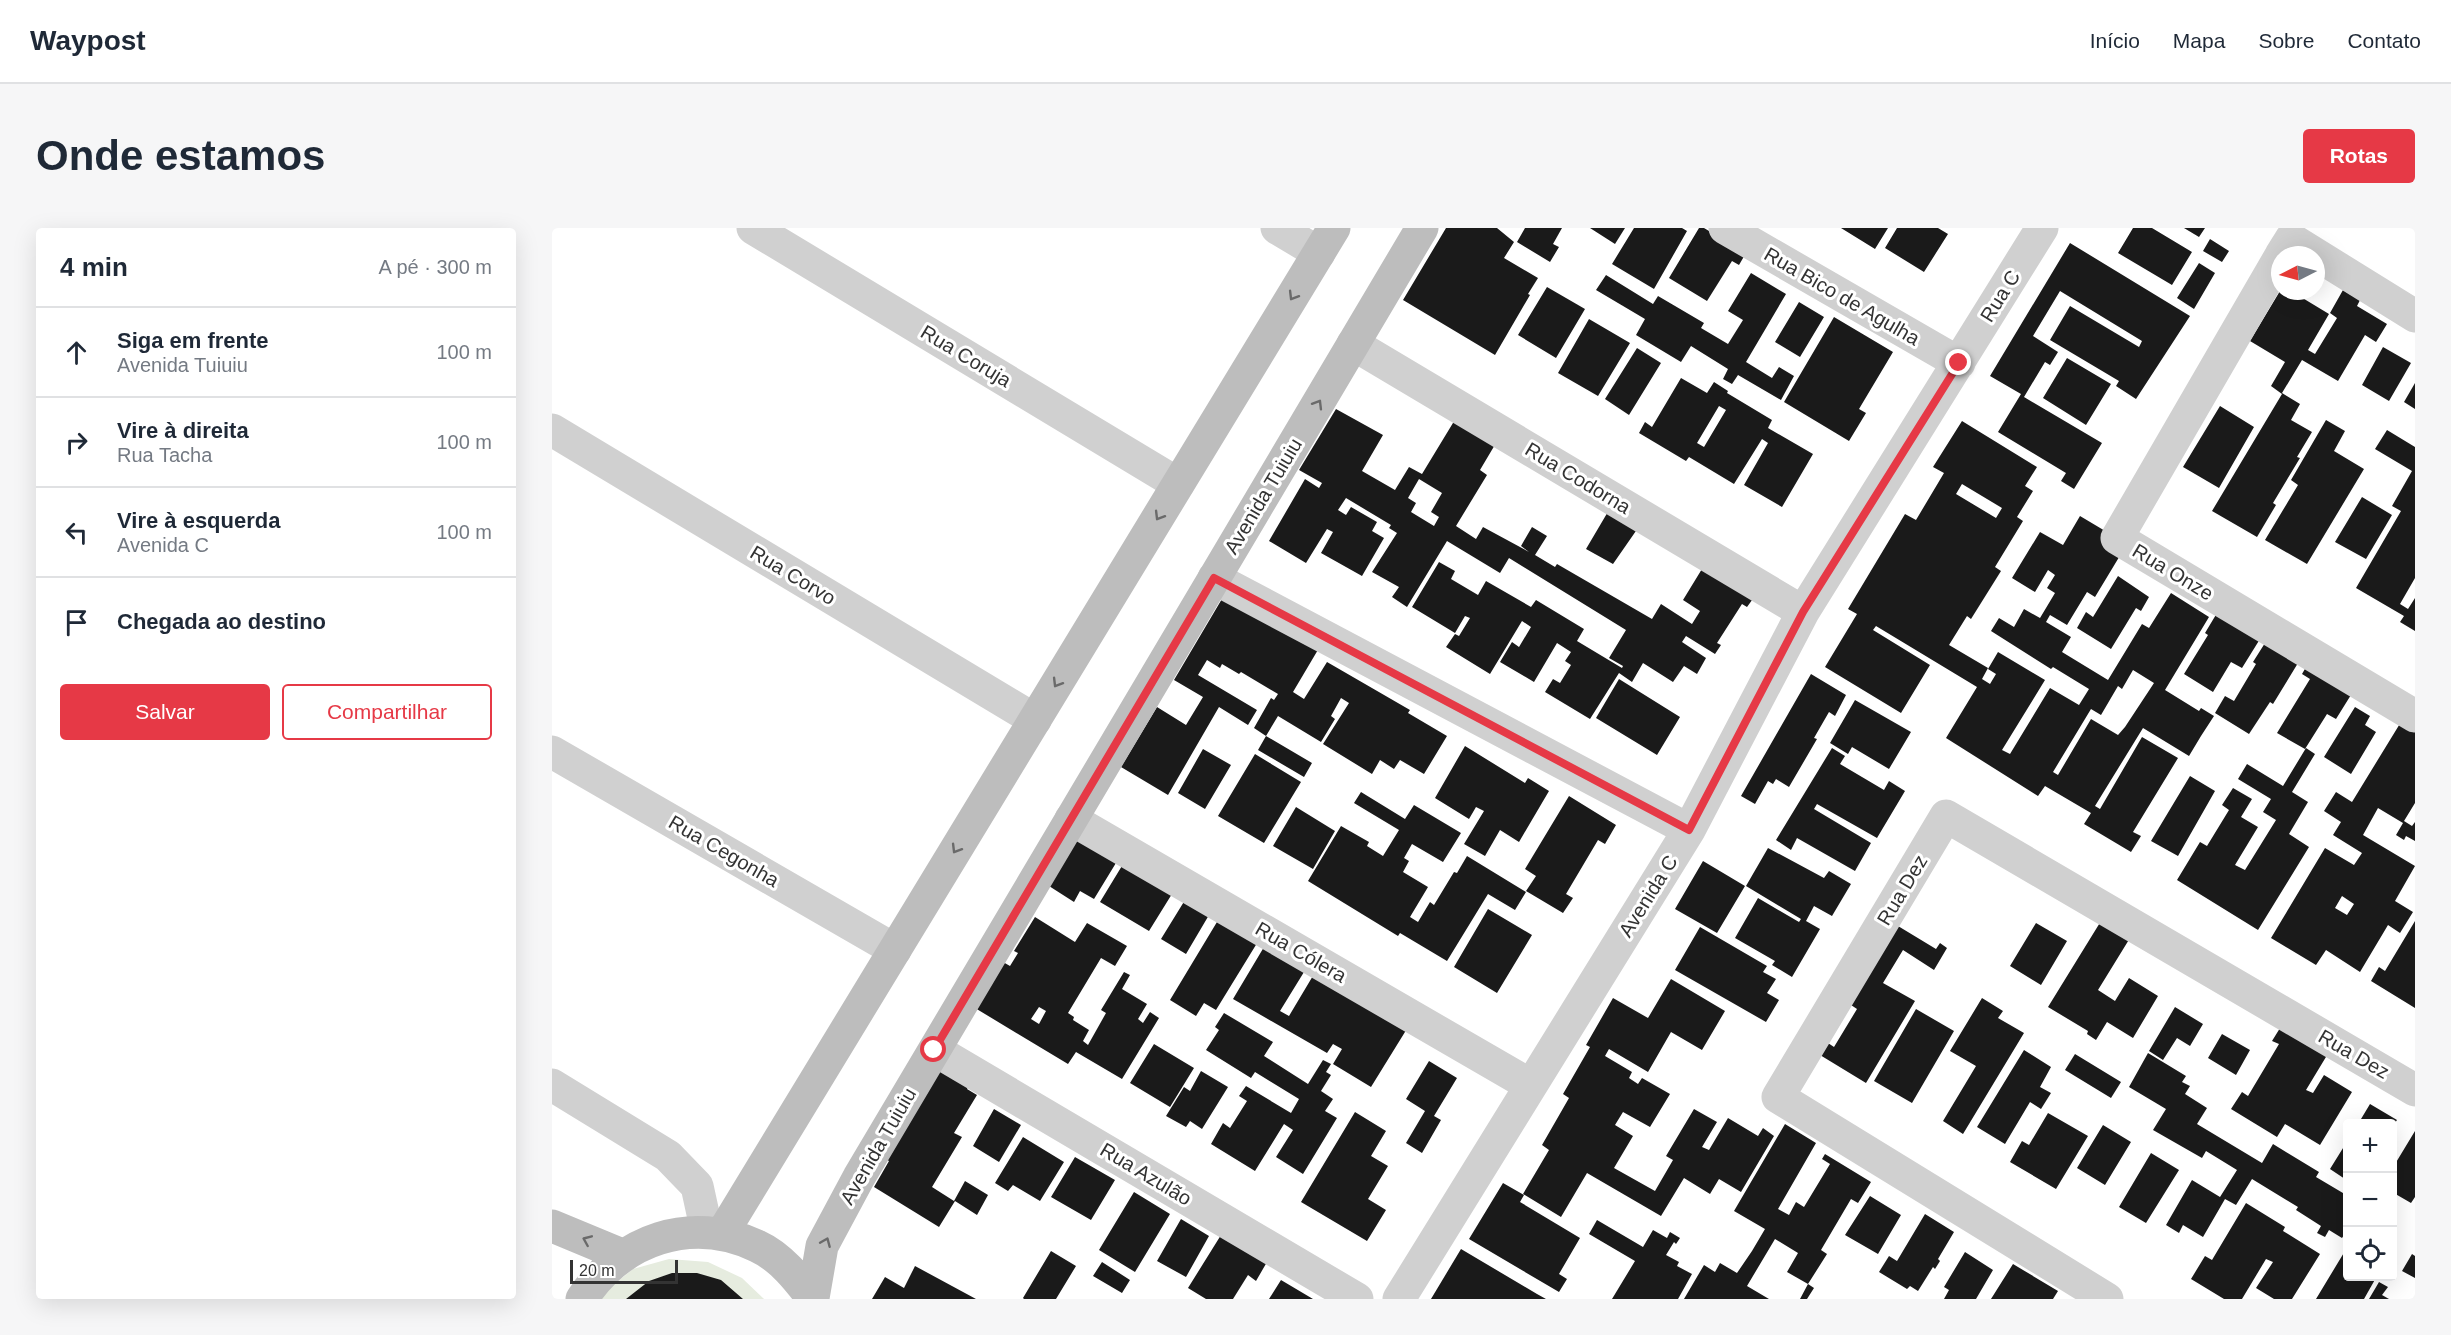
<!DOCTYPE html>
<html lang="pt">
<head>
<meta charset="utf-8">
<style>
	body { margin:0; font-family:Helvetica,sans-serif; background:#f6f6f7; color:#1f2937 }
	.controls { position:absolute; right:18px; bottom:18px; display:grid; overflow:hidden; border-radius:6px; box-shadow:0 6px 24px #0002 }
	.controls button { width:54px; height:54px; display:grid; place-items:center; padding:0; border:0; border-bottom:2px solid #e0e1e3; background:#fff; color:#1f2937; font:30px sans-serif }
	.compass { position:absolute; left:1719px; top:18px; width:54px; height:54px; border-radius:50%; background:#fff; box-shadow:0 6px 24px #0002; rotate:264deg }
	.scale { position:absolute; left:18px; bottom:15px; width:108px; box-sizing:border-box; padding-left:6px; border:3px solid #333; border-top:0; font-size:16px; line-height:21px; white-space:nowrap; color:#333; -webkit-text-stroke:4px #fff; paint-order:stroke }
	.stop { position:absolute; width:18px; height:18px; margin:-14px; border:4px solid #e63946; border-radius:50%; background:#fff }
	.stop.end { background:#e63946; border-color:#fff; box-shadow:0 2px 6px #0008 }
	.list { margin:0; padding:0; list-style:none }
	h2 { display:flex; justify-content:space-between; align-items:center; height:78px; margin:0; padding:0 24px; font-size:26px }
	h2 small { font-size:20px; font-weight:400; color:#747a83 }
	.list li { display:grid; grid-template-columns:39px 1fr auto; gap:18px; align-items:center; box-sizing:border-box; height:90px; padding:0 24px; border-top:2px solid #e0e1e3 }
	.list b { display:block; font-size:22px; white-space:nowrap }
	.list p { margin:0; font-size:20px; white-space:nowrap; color:#747a83 }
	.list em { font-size:20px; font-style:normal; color:#747a83 }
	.actions { display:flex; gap:12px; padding:18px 24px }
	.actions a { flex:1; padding:14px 0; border:2px solid #e63946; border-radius:6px; text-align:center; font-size:21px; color:#e63946 }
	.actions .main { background:#e63946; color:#fff }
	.icon { flex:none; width:33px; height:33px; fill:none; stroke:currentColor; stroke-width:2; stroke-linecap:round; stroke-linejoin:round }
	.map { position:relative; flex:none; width:1863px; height:1071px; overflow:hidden; border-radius:6px }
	header { display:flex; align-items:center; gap:36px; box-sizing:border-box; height:84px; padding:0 30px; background:#fff; border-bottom:2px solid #e0e1e3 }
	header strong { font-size:28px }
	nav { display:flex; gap:33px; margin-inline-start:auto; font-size:21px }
	.intro { display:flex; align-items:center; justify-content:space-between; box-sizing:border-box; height:144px; padding:0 36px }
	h1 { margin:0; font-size:42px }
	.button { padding:15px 27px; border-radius:6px; background:#e63946; color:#fff; font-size:21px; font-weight:700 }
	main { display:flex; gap:36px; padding:0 36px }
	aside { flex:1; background:#fff; border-radius:6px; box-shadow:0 6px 24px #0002 }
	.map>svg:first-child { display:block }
	.green { fill:#e6ecdf }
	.building { fill:#1a1a1a; fill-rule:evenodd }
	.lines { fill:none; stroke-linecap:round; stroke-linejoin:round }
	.minor { stroke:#d0d0d0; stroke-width:33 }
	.secondary { stroke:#bdbdbd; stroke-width:33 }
	.oneway { stroke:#6a6a6a }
	.route { stroke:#e63946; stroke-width:8 }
	.labels { text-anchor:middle; stroke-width:6; stroke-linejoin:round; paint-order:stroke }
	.street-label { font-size:20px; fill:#333; stroke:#fff }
</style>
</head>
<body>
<header>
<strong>Waypost</strong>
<nav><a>Início</a><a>Mapa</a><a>Sobre</a><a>Contato</a></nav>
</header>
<div class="intro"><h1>Onde estamos</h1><a class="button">Rotas</a></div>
<main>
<aside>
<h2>4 min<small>A pé · 300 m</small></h2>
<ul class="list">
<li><svg class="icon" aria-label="ahead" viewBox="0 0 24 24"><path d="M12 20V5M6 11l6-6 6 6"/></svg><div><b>Siga em frente</b><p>Avenida Tuiuiu</p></div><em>100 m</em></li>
<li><svg class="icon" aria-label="right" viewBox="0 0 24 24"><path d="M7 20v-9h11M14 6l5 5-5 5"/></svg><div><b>Vire à direita</b><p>Rua Tacha</p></div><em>100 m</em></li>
<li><svg class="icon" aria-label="left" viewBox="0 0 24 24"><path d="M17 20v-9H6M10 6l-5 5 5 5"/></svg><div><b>Vire à esquerda</b><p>Avenida C</p></div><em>100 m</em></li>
<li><svg class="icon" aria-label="arrive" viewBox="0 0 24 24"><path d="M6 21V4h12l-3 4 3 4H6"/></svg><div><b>Chegada ao destino</b></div></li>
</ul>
<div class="actions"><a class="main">Salvar</a><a>Compartilhar</a></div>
</aside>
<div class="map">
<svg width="1863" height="1071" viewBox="0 0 1863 1071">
	<rect width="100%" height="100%" fill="#fff"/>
	<!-- green -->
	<path class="green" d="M117,1031L156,1034L190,1050L212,1071H44L81,1041Z"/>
	<!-- building -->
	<path class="building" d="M894,0H945L962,14L952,30L986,50L976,66L978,67L943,127L851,72Z
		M973,0H1010L1001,16L1007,19L998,34L965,14Z
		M1038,0H1073L1063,16Z
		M1082,0H1130L1135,3L1102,61L1060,36Z
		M1147,0H1152L1194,25L1187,37L1180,33L1155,73L1117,50Z
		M1289,0H1336L1323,21Z
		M1345,0H1386L1396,6L1372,44L1333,20Z
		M1581,0H1600L1640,24L1620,57L1566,25Z
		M1632,0H1653L1647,9Z
		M1658,11L1677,23L1670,34L1651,23Z
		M1518,15L1638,88L1584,171L1564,158L1567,153L1498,112L1518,78L1587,119L1590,113L1508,63L1481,108L1506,124L1498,137L1493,134L1472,169L1550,215L1522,261L1509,253L1514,245L1446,204L1469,166L1438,148Z
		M1647,35L1663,45L1642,81L1625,70Z
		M1199,45L1234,66L1194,134L1220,150L1227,139L1242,148L1229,172L1186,147L1180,156L1171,151L1176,141L1139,118L1129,134L1084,107L1093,91L1044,62L1054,47L1101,76L1106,68L1152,95L1149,100L1176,116L1191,92L1176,83Z
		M995,59L1033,81L1004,130L966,107Z
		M1791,62L1808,72L1805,78L1835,96L1824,114L1813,107L1786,153L1750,132L1730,165L1748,176L1739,192L1760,204L1745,229L1748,230L1721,275L1724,277L1705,309L1660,283L1730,166L1719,158L1733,134L1698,113L1728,63H1739L1777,86L1756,122L1763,126L1785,90L1778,85Z
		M1247,74L1272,89L1248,129L1223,114Z
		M1282,89L1341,124L1307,181L1314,185L1297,213L1232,174Z
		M1037,91L1078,115L1046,168L1006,145Z
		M1831,119L1859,135L1837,173L1810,157Z
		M1085,120L1109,135L1077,187L1053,171Z
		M1515,130L1559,156L1534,197L1491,170Z
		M1129,150L1155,165L1162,154L1176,163L1175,165L1220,192L1216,200L1261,226L1230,279L1192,257L1216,215L1210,211L1182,256L1137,229L1134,233L1087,205L1093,194L1100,199ZM1167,178L1174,182L1152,219L1145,215Z
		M1863,155V181L1852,174Z
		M1668,178L1702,199L1667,260L1631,239Z
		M784,181L831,207L810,243L843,262L857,239L870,246L904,190L944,215L928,242L935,247L904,298L924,311L931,299L977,324L969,318L980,299L995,308L983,327L1003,339L1005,336L1100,391L1109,376L1140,396L1148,383L1131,372L1153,336L1203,368L1195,379L1190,376L1165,415L1169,417L1163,426L1134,408L1130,414L1154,430L1145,446L1132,438L1121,454L1091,435L1080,454L1067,445L1038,491L993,464L1001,451L1008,455L1019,437L1013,433L1019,424L1005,415L982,454L948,434L960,414L967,419L979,399L970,393L938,446L894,419L903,406L907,408L918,390L913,388L903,405L860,379L887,334L903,343L899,351L926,367L934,353L979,379L984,372L1032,401L1025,413L1070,440L1071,438L1057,430L1074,402L957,330L948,345L895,313L855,379L840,369L847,359L820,344L845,305L837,300L839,297L794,270L786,282L794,287L799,279L825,294L820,303L832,310L810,348L769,325L781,304L775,301L754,335L717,313L753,251L767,260L770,255L747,242ZM867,251L890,265L879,284L887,289L882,298L859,284L864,275L856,270Z
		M1774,192L1793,203L1782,223L1812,241L1755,336L1713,312L1746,257L1739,252Z
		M1410,193L1485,239L1473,258L1481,263L1465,289L1471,293L1443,339L1449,343L1419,391L1415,388L1397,417L1436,440L1430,451L1438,456L1444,446L1436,441L1446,424L1493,452L1450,522L1458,526L1498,460L1527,477L1537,461L1501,439L1499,441L1439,403L1447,390L1462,399L1472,381L1488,390L1503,365L1495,360L1503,347L1496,342L1483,364L1460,350L1488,304L1511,317L1528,288L1575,316L1543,369L1535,364L1515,397L1498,387L1494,394L1519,409L1510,424L1556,452L1590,396L1597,400L1619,365L1657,389L1613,462L1647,483L1649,480L1662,488L1649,508L1637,528L1591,500L1543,578L1548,581L1590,509L1626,530L1581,604L1589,608L1579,624L1532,596L1539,585L1493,558L1486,568L1394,510L1425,459L1324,398L1321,402L1378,437L1349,485L1273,439L1305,386L1296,381L1353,286L1364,292L1392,245L1381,239ZM1410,256L1450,280L1444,290L1404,266ZM1581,442L1602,455L1573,499L1566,507L1539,491L1506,547L1501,544L1539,481L1549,487L1566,458L1570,461Z
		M1835,202L1863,219V350L1848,376L1856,381L1863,370V403L1848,394L1852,388L1804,360L1849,283L1840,278L1860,243L1823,221Z
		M1810,269L1840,287L1814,331L1783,314Z
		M1057,282L1086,300L1061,336L1034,321Z
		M1566,348L1597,369L1589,383L1584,380L1559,421L1525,400L1534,384L1541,389Z
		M677,359L770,415L741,464L752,471L775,434L858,482L856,485L895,508L872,546L848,532L842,541L828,532L820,546L771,516L797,475L789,470L779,488L783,491L769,514L726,488L714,508L702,500L719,470L722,472L726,466L689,444L687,446L670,436L668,440L655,432L646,447L705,482L696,497L667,479L616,567L569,539L605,479L634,497L651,469L622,452Z
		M1665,385L1708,411L1690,440L1679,434L1661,464L1632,446L1656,407L1653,405Z
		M1713,415L1746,435L1721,476L1718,474L1697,506L1663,485L1673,468L1682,473L1704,436L1701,434Z
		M1761,427L1807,454L1784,491L1775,486L1753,521L1725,505L1758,451L1750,446Z
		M1259,446L1294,467L1283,488L1277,484L1262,510L1265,511L1237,559L1224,551L1221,556L1216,553L1203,576L1189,568Z
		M1067,451L1128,489L1105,527L1044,490Z
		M1303,472L1359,504L1337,541L1300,519L1296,526L1278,515Z
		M1860,476L1863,478V575L1852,593L1860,598L1863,594V613L1854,608L1852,612L1844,607L1851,595L1826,580L1811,607L1863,638L1843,673L1861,684L1848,705L1836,697L1808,744L1774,722L1764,737L1719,710L1773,620L1802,637L1810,625L1781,607L1789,594L1772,583L1784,564L1800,574ZM1790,668L1802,676L1795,687L1783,680Z
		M1803,479L1818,488L1813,497L1824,504L1799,546L1772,529Z
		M714,508L760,535L752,549L706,522Z
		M913,518L973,555L976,550L997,563L967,614L948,602L933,628L912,616L932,583L924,579L917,591L883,570Z
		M1280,520L1293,528L1288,536L1332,562L1337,553L1353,563L1325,610L1265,576L1262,581L1319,615L1303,643L1245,610L1239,622L1224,612Z
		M1754,520L1763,526L1740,564L1756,574L1737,606L1757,619L1706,702L1625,652L1648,614L1655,618L1677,582L1670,577L1681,560L1700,571L1689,589L1706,599L1683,637L1693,642L1724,592L1711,584L1719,571L1686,551L1695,536L1731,558Z
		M651,521L679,537L653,581L626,565Z
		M703,526L749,554L712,615L666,588Z
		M1638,548L1663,563L1626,628L1599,613Z
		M809,564L853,591L862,577L909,605L891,634L860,616L852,630L857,633L851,644L876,659L858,689L866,694L878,674L882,677L902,644L905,645L915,628L974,664L963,682L936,666L895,733L848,705L846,708L756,653L789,598L817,614L815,618L831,628L847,602L802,575Z
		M1017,568L1064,597L1053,616L1046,612L1014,666L1021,670L1011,685L974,663L984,648L973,641Z
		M744,579L783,603L761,641L721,618Z
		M528,606L567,630L542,671L528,663L522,674L497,658Z
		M1216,620L1272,650L1277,643L1299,656L1280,688L1262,678L1254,693L1268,701L1240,749L1220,737L1223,733L1183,710L1206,670L1247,694L1249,691L1194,658Z
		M579,623L628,653L597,703L548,674Z
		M1151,633L1193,658L1165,705L1123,681Z
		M633,672L657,687L634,726L609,711Z
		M936,681L980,707L945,765L902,739Z
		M671,684L710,707L664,782L652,775L644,788L618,772Z
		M483,689L523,714L535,695L575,718L563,738L549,730L516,785L522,789L521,792L537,802L531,813L536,817L554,785L549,782L572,744L578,747L570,761L595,776L586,791L591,795L598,784L607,790L570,851L524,824L516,836L423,780L451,734L458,738L466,725L462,723ZM487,779L494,783L487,796L479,791Z
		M1549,693L1578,710L1546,762L1563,773L1577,750L1606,768L1581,810L1555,794L1544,812L1535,806L1536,803L1496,779Z
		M1863,693V780L1819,753L1827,739L1833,743Z
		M1484,695L1515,713L1489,757L1458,738Z
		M1346,698L1384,721L1388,715L1395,720L1382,742L1351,722L1331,755L1363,773L1314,855L1268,827L1276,815L1282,819L1305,781L1299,777Z
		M1148,699L1215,738L1211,744L1224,751L1215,765L1227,772L1214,794L1123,742Z
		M712,719L752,744L728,783L737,788L768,736L861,791L819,859L781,836L790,821L781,816L775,825L681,771Z
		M1119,751L1173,783L1150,822L1119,804L1096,844L1057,821L1053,828L1080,844L1077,850L1086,856L1090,850L1118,866L1098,899L1071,884L1063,897L1081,908L1062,940L1103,963L1121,932L1114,928L1142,881L1165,894L1150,919L1157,922L1176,890L1206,908L1211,900L1222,908L1189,964L1167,951L1158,966L1132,950L1109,988L1035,945L1009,989L971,966L997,922L990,917L1017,870L1011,866L1038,819L1034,817L1061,770L1096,790Z
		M1430,770L1451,783L1446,790L1472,805L1411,906L1391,893L1424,838L1398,823Z
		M1623,779L1651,796L1638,818L1625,810L1611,832L1597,823Z
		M1364,781L1402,803L1360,875L1322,853Z
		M672,785L721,814L712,828L756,856L771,832L779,836L774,844L779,847L769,863L781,871L773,883L785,890L751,946L724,929L741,902L732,896L703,943L659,916L671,895L678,900L695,873L687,868L694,858L739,885L747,871L703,844L699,850L654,822L667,802L663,799Z
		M1733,792L1780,819L1754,862L1761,865L1772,847L1800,864L1768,917L1733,896L1725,909L1679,881L1690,864L1696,868L1727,816L1720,813Z
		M1670,806L1698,822L1684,847L1656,830Z
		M602,816L642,840L618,879L578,855Z
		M1472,822L1499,839L1488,859L1499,865L1489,881L1478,874L1453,916L1425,899Z
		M1596,825L1634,848L1630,854L1638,858L1633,866L1655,880L1645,896L1710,935L1721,916L1767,944L1764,949L1796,968V1001L1790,1010L1777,1002L1773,1009L1765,1005L1769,998L1744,982L1746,979L1700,951L1684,977L1673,971L1651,1009L1631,997L1627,1005L1614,997L1640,952L1668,969L1685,942L1654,923L1650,930L1601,902L1614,881L1577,859Z
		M1523,826L1569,854L1559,870L1513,842Z
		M391,832L421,850L415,861L425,867L402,905L410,909L380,959L402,973L413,953L436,967L425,987L403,973L387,999L322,959L337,933L332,930Z
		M877,833L905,850L882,888L889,892L870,925L854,915L873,883L854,871Z
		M649,843L676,859L650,901L638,893L634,899L614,888L632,859L638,863Z
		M1818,876L1845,892L1840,899V896H1806Z
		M442,881L469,897L447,934L421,918Z
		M803,884L834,903L819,928L836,938L816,971L834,982L815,1013L749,974Z
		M1496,885L1536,908L1504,961L1458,934L1470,913L1477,917Z
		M1233,896L1264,915L1226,981L1237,987L1244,974L1252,979L1278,936L1270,931L1273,926L1319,954L1306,975L1299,971L1269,1022L1275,1026L1256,1056L1235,1044L1246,1025L1223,1011L1195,1058L1217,1071H1132L1152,1037L1163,1044L1168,1035L1185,1045L1200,1023L1213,1001L1182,983Z
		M1551,897L1579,914L1553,957L1525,940Z
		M1863,903V969L1859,975L1840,964V941Z
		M471,909L512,934L488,973L461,957L456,963L443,955Z
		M1796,912V948L1793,951L1778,941Z
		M1599,925L1627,942L1594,995L1567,979Z
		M523,929L563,952L539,992L499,969Z
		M951,955L972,967L968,974L1028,1010L1007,1046L1015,1051L1007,1064L917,1011Z
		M582,964L618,986L583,1044L547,1022Z
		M1318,968L1349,987L1326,1026L1293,1007Z
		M1694,975L1733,999L1731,1003L1768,1026L1740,1071H1722L1704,1060L1721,1034L1714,1031L1690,1071H1672L1639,1051L1653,1028L1660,1032Z
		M1373,986L1402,1004L1386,1031L1388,1033L1383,1041L1381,1039L1366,1063L1358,1058L1355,1061L1327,1044L1337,1028L1345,1033Z
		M629,991L657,1008L634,1049L605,1033Z
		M1045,992L1091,1019L1101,1002L1115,1010L1118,1004L1128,1010L1124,1016L1122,1014L1114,1027L1127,1034L1125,1038L1140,1046L1126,1071H1060L1083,1033L1037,1006Z
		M669,1007L715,1034L704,1053L696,1047L681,1071H654L636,1060Z
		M1796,1018V1048H1825L1812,1071H1764Z
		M909,1021L985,1066L994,1071H879Z
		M499,1023L524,1038L504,1071H472L471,1070Z
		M1413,1024L1441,1042L1424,1071H1392L1397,1062L1392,1059Z
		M1860,1026L1863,1028V1050L1850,1043Z
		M550,1034L578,1052L570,1065L541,1048Z
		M1461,1036L1506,1063L1501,1071H1439Z
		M363,1038L424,1071H320L333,1049L352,1060Z
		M120,1045H145L169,1052L191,1071H74L97,1053Z
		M729,1052L761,1071H717Z
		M1827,1054L1836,1059L1830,1067L1837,1071H1817Z
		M1256,1056L1262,1060L1255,1071H1248Z"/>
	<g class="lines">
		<!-- minor -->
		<path class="minor" d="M201,0L626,256
			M725,0L767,25
			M1173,0L1407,135
			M1729,27L1739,11L1863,88
			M1728,29L1565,310L1863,488
			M801,116L1251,384
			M0,202L483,492
			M662,350L1137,602
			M0,524L343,722
			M519,591L978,857
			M383,822L805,1071
			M0,857L116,928L145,958L155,1004
			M847,1071L1137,602L1251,384L1490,0
			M1555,1071L1226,869L1394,588L1863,862"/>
		<!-- secondary -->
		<path class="secondary" d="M0,998L70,1027
			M170,1006L782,0
			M261,1070L270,1018L307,949L870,0
			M30,1071C69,1011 139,987 205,1018C229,1029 246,1051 261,1071"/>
	</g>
	<!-- one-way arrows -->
	<defs><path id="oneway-chevron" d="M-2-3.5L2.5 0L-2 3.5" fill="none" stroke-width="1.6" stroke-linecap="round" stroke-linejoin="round" transform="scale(1.5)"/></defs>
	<g class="oneway">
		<use href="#oneway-chevron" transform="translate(741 68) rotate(121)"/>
		<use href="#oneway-chevron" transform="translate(766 176) rotate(-59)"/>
		<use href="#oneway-chevron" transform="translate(607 288) rotate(121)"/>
		<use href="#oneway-chevron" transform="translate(505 455) rotate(121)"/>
		<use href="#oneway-chevron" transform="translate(404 621) rotate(121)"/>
		<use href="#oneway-chevron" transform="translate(35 1012) rotate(-157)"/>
		<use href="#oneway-chevron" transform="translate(274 1014) rotate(-67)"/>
	</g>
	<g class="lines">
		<!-- route -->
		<path class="route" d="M382,822L662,350L1137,602L1251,384L1407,135"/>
	</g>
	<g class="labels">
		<!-- street labels -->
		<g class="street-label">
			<text transform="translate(1290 68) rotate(30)" y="7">Rua Bico de Agulha</text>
			<text transform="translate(1448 68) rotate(-58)" y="7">Rua C</text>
			<text transform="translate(414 128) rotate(31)" y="7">Rua Coruja</text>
			<text transform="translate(1026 250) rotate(31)" y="7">Rua Codorna</text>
			<text transform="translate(711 268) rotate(-59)" y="7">Avenida Tuiuiu</text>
			<text transform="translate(1621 344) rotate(31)" y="7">Rua Onze</text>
			<text transform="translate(241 347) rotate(31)" y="7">Rua Corvo</text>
			<text transform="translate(172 623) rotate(30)" y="7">Rua Cegonha</text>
			<text transform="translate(1350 662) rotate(-59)" y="7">Rua Dez</text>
			<text transform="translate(1096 668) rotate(-58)" y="7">Avenida C</text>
			<text transform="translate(749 724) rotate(30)" y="7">Rua Cólera</text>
			<text transform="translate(1802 826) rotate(30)" y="7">Rua Dez</text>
			<text transform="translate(326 918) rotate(-60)" y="7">Avenida Tuiuiu</text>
			<text transform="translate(594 946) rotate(31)" y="7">Rua Azulão</text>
		</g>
	</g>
</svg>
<div class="controls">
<button>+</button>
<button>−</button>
<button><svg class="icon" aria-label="locate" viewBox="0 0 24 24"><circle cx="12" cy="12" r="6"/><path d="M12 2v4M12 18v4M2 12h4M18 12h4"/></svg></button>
</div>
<svg class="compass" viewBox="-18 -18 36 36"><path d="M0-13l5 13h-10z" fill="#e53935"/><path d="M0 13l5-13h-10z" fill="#747a83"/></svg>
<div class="scale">20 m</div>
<div class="stop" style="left:382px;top:822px"></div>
<div class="stop end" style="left:1407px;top:135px"></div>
</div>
</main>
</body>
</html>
